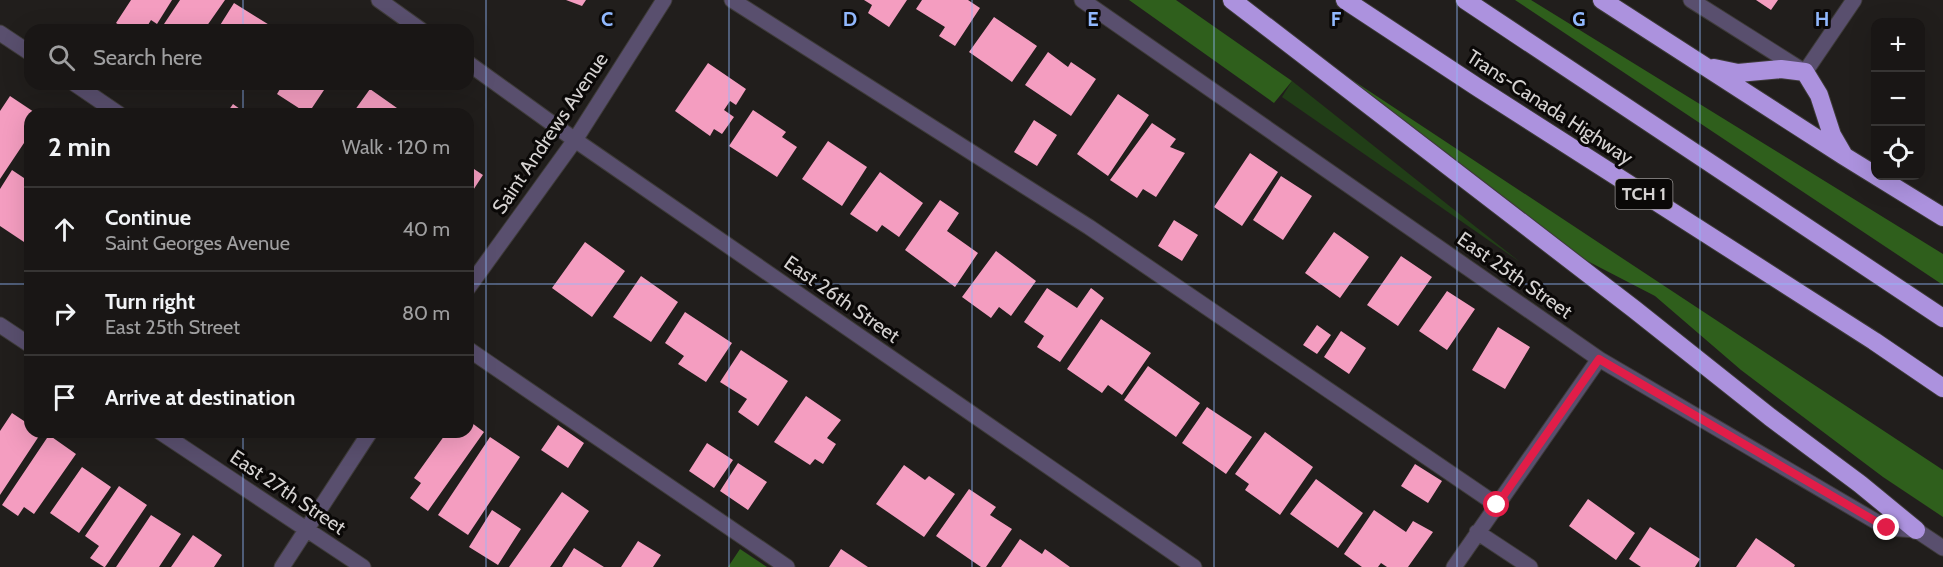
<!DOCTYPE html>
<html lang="en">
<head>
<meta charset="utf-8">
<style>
	body { margin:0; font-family:Cabin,sans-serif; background:#262322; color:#f1f3f6 }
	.controls { position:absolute; right:18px; top:18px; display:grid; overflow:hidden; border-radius:12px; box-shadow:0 6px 24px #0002 }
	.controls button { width:54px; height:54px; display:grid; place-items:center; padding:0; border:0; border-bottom:2px solid #373534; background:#191615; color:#f1f3f6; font:30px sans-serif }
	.stop { position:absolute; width:18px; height:18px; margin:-14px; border:4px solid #e11d48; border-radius:50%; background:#fff }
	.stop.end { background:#e11d48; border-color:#fff; box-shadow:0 2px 6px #0008 }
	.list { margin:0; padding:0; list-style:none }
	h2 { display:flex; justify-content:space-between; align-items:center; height:78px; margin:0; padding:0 24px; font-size:26px }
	h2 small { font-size:20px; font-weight:400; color:#9f9fa0 }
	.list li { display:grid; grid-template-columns:39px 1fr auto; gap:18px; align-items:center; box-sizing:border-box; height:84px; padding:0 24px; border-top:2px solid #373534 }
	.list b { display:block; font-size:22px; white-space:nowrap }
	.list p { margin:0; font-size:20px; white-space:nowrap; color:#9f9fa0 }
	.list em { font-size:20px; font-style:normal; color:#9f9fa0 }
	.icon { flex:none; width:33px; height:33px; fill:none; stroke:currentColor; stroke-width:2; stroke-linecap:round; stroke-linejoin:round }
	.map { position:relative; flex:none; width:1943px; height:567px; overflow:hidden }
	.search { position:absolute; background:#191615; box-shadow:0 6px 24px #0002; left:24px; top:24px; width:450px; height:66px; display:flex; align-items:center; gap:15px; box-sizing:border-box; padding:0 21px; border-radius:18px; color:#9f9fa0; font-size:22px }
	.panel { position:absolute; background:#191615; box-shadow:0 6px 24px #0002; left:24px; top:108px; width:450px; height:330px; border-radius:18px }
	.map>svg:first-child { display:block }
	.green { fill:#213e17 }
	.forest { fill:#2f5f1c }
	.building { fill:#f49dc0 }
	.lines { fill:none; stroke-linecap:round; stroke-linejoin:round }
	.minor-casing { stroke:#3e3b39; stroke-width:17 }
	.highway-casing { stroke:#3e3b39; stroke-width:20 }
	.minor { stroke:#594f6e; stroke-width:15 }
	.highway { stroke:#ac92de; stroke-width:18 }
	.route { stroke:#e11d48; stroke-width:8 }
	.grid { fill:none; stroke:#91b8fd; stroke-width:1.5; stroke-opacity:0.55 }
	.labels { text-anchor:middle; stroke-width:6; stroke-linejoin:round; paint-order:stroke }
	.shield { fill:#0a0807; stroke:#989594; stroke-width:1.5 }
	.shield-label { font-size:18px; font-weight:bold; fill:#d5d2d1 }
	.street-label { font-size:20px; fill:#d5d2d1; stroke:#0a0807 }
	.grid-label { font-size:20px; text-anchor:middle; font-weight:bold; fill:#91b8fd; stroke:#0a0807; stroke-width:6; stroke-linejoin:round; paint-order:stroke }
</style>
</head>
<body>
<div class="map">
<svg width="1943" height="567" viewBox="0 0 1943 567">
	<rect width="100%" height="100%" fill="#211e1c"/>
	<!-- green -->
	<path class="green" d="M1292,81L1520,262L1282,97Z"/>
	<!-- forest -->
	<path class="forest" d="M1129,0H1176L1292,81L1274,103Z
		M1515,0H1531L1943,254V285Z
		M1313,54L1943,470V517L1883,477L1741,370L1655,296L1570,252Z
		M740,549L767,567H728Z"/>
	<!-- building -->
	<path class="building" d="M131,0H172L157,24L151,20L145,30H127L116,23Z
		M180,0H225L204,30H160Z
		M566,0H586L582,6Z
		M864,0H907L889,27L868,13L872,5Z
		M922,0H968L980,8L955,46L939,36L945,27L916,9Z
		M1756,0H1778L1771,10Z
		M234,3L271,26L268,30H217Z
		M994,17L1037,46L1012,82L969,52Z
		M1048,52L1068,67L1071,62L1096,79L1071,116L1025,85Z
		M708,63L746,89L736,105L730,101L724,110L734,117L722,134L714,129L710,136L675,111Z
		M283,84H328L308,114L277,94Z
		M370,89L397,108L393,114H352Z
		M1118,94L1149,115L1108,176L1077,154Z
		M10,96L37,114H30V134L0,179V111Z
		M233,104L247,114H226Z
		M753,110L786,132L782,137L797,147L777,177L729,146Z
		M1034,120L1057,135L1037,166L1014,152Z
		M1152,123L1176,139L1170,147L1185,153L1156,197L1143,189L1137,198L1110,180Z
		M828,141L867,167L842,206L802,179Z
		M1250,153L1278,172L1242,226L1214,207Z
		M468,165L483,175L468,198Z
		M12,170L30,182V246L0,226V189Z
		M880,172L923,203L899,237L882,225L877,232L850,214Z
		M1281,176L1312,196L1283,240L1253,220Z
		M940,200L959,213L947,231L978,253L955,287L905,250Z
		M1174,220L1198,235L1182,261L1158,246Z
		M1334,232L1369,257L1340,298L1305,273Z
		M585,242L625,271L592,317L552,288Z
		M996,251L1036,281L1011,316L999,307L991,318L962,297Z
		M1401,256L1432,277L1398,326L1367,305Z
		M641,276L678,302L651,342L613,317Z
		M1047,288L1077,308L1091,288L1104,298L1060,362L1037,347L1044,336L1024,322Z
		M1447,291L1475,309L1447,350L1419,331Z
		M685,312L732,343L706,382L678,364L684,356L665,343Z
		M1101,319L1151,353L1122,395L1108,385L1102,393L1067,369Z
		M1317,325L1331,335L1317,354L1303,345Z
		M1498,327L1530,347L1505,389L1472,370Z
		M1341,331L1366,348L1349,374L1324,357Z
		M741,350L788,381L758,426L738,412L747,399L720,382Z
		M1148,366L1200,403L1176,437L1124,400Z
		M806,396L841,420L827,438L836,444L823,464L815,459L810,465L774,442Z
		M1207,407L1252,437L1226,474L1182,443Z
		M12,413L30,425V432L41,433L0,495V431Z
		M468,420L484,432L428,511L410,498L421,483L414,478L447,432H468Z
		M558,425L584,443L568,468L541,450Z
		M1265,432L1313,467L1280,515L1245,490L1249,484L1235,474Z
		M49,435L76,454L34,514L24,507L18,516L2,505Z
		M490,437L520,457L468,535L438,515Z
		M707,443L733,460L714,488L689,471Z
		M738,463L767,482L748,510L720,491Z
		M1415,464L1442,481L1428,503L1401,486Z
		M904,465L925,480L929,476L955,494L924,537L876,504Z
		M82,467L111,487L79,533L50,513Z
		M1316,479L1363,513L1338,548L1290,514Z
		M119,486L147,505L105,567H104L90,558L99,546L85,536Z
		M969,489L996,507L990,515L1012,529L986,567H981L936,536Z
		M562,492L589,511L550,567H509Z
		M1588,499L1635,533L1616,560L1569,526Z
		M492,510L521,529L498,565L469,547Z
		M1374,510L1406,532L1413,521L1433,532L1408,567H1387L1381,563L1378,567H1362L1344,554Z
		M151,515L181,534L159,567H116Z
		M1650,527L1700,559L1695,567H1641L1629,559Z
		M193,535L222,555L214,567H171Z
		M1756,538L1795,565L1794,567H1736Z
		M1020,539L1042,554L1045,549L1070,567H1001Z
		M638,541L661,555L653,567H621Z
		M574,548L604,567H562Z
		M841,549L868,567H829Z"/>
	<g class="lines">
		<!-- minor casing -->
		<g class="minor-casing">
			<path id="minor" d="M379,0L421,30
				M732,0L1089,227L1497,505
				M1082,0L1599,359L1887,528L1916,530L1943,548
				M1691,0L1805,72L1854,0
				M0,33L30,53
				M468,63L575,140L1194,567
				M75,84L119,114
				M468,288L575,140L664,0
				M0,325L30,345
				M468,349L787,567
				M160,432L363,567
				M1477,532L1530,567
				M282,567L370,432
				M1454,567L1599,359"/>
		</g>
		<!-- highway casing -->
		<g class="highway-casing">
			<path id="highway" d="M1232,0L1634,309L1770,417L1860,484L1916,530
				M1345,0L1477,87L1874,341L1943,388
				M1465,0L1943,318
				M1602,0L1844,156L1943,217
				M1714,68L1738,73L1781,69L1805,72L1819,95L1832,135L1843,154"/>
		</g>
		<!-- minor -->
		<use href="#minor" class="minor"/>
		<!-- highway -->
		<use href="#highway" class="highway"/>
	</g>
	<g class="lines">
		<!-- route -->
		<path class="route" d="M1497,505L1599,359L1887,528"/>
	</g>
	<!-- grid -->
	<path class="grid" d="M243,0V30M486,0V567M729,0V567M972,0V567M1214,0V567M1457,0V567M1700,0V567M243,84V114M0,284H30M468,284H1943M243,432V567"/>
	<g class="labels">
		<!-- shield labels -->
		<rect class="shield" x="1615.5" y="179" width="57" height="30" rx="4.5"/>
		<g class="shield-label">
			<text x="1644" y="200">TCH 1</text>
		</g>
		<!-- street labels -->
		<g class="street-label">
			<text transform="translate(1550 107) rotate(33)" y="7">Trans-Canada Highway</text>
			<text transform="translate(550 133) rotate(-56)" y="7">Saint Andrews Avenue</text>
			<text transform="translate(1515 275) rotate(35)" y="7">East 25th Street</text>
			<text transform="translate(842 299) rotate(35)" y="7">East 26th Street</text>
			<text transform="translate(288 492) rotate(34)" y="7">East 27th Street</text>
		</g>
	</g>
	<g class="grid-label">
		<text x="607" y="26">C</text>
		<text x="850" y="26">D</text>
		<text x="1093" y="26">E</text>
		<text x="1336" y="26">F</text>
		<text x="1579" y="26">G</text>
		<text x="1822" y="26">H</text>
	</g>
</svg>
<div class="controls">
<button>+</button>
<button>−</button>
<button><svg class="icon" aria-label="locate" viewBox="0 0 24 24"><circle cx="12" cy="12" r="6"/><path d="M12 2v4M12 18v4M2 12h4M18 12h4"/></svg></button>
</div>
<div class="stop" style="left:1497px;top:505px"></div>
<div class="stop end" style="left:1887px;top:528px"></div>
<div class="search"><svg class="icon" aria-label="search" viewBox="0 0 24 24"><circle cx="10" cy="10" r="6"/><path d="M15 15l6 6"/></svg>Search here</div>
<section class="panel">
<h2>2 min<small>Walk · 120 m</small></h2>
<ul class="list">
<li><svg class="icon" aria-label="ahead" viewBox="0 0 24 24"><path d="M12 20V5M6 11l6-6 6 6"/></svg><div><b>Continue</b><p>Saint Georges Avenue</p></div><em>40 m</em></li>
<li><svg class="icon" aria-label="right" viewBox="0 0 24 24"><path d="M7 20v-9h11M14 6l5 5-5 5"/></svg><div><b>Turn right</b><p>East 25th Street</p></div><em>80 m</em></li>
<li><svg class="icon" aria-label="arrive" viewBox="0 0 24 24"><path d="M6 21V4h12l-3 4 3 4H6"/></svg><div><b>Arrive at destination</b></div></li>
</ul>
</section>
</div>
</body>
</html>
